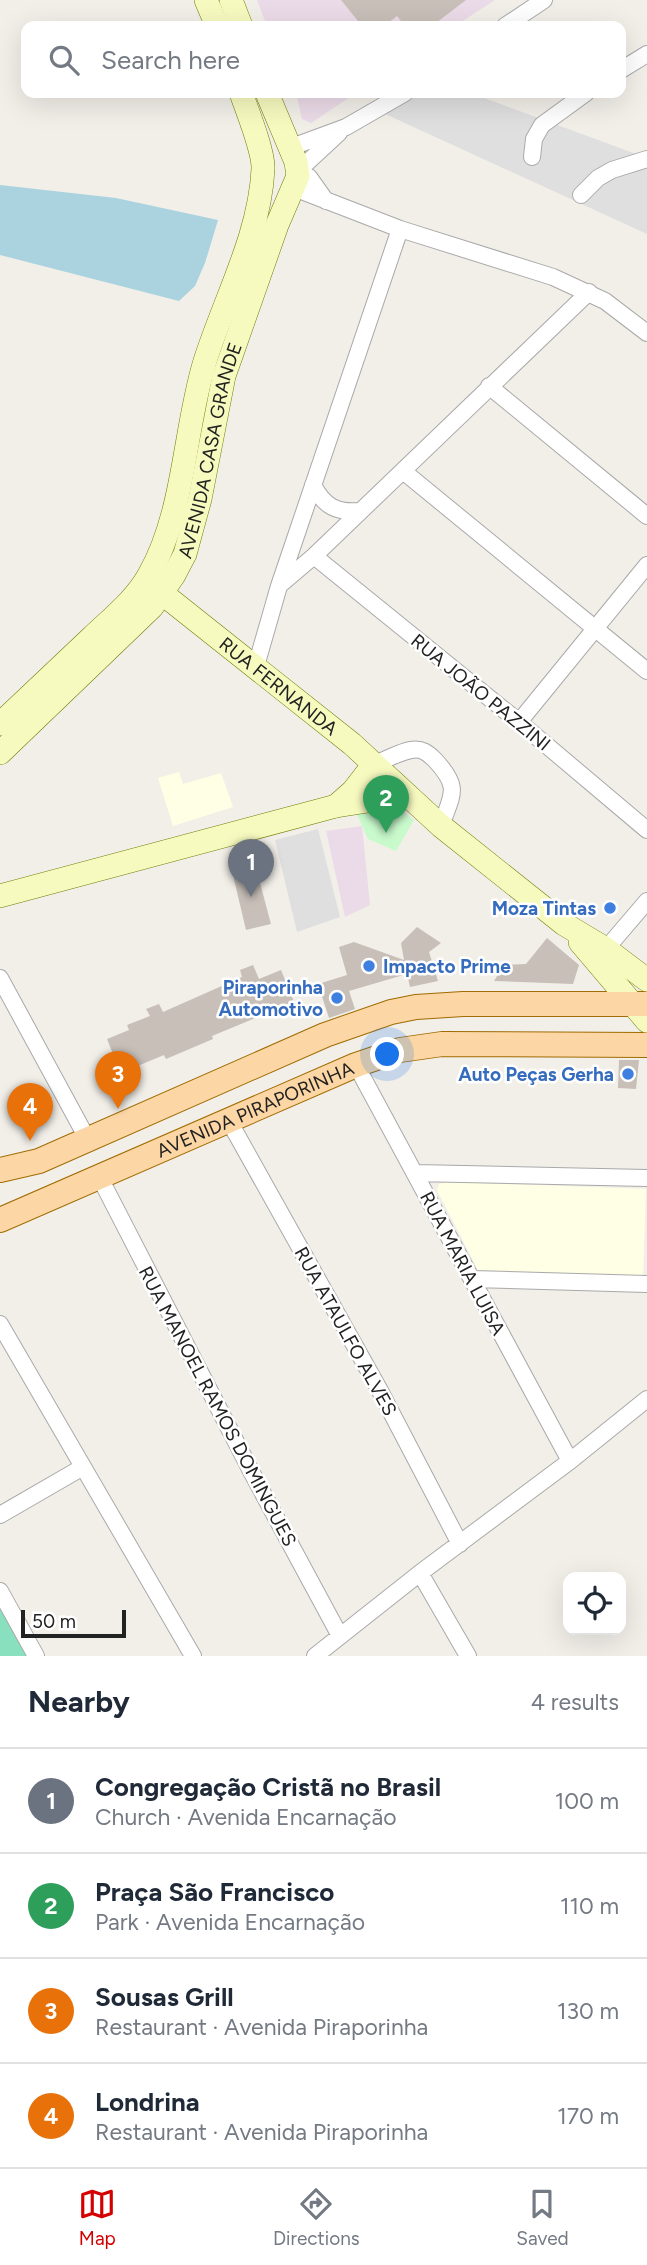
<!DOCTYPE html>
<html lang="en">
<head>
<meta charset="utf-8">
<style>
	body { margin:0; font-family:Figtree,sans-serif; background:#f6f6f7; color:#1f2937 }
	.controls { position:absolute; right:21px; bottom:21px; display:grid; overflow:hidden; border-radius:14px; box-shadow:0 7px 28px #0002 }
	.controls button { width:63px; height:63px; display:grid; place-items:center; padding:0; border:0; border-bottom:2px solid #e0e1e3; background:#fff; color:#1f2937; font:35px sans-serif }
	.scale { position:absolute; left:21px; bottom:18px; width:105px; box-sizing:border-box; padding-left:7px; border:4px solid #222; border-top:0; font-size:19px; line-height:24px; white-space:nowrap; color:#222; -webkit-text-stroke:5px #fff; paint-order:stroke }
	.you { position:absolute; left:388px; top:1055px; width:24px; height:24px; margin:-18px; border:5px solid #fff; border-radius:50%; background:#1a73e8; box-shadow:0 0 0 10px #1a73e833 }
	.badge { display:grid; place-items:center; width:46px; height:46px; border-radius:50%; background:#d40000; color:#fff; font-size:23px; font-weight:700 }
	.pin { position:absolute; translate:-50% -58px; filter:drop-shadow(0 2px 4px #0008) }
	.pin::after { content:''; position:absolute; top:37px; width:24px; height:21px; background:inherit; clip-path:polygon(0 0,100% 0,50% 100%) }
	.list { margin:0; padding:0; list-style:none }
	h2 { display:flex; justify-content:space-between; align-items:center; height:91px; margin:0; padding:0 28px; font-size:30px }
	h2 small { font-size:23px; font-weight:400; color:#747a83 }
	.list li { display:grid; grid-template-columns:46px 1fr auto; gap:21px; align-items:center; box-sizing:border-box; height:105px; padding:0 28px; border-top:2px solid #e0e1e3 }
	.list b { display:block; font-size:26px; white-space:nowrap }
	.list p { margin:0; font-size:23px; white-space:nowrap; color:#747a83 }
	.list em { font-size:23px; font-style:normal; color:#747a83 }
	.icon { flex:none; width:38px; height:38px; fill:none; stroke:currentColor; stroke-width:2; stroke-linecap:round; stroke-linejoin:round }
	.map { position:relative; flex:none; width:647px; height:1656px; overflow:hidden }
	.search { position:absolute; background:#fff; box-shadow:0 7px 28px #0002; left:21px; right:21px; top:21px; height:77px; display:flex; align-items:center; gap:18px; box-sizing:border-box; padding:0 24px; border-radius:14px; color:#747a83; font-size:26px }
	.sheet { height:511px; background:#fff }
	nav { display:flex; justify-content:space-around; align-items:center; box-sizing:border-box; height:98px; border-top:2px solid #e0e1e3; background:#fff; font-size:19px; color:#747a83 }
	nav a { display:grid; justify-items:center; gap:4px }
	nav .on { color:#d40000 }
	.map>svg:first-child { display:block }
	.residential { fill:#e0dfdf }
	.industrial { fill:#ebdbe8 }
	.education { fill:#ffffe5 }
	.park { fill:#c8facc }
	.pitch { fill:#88e0be }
	.water { fill:#aad3df }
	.building { fill:#c7bfb8 }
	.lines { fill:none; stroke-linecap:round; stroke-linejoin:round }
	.street-casing { stroke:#a9a9a9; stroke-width:18 }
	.secondary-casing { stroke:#707d05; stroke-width:24 }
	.primary-casing { stroke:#a06b00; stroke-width:26 }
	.street { stroke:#fff; stroke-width:16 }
	.secondary { stroke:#f7fabf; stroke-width:23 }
	.primary { stroke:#fcd6a4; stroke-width:24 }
	.shop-dot { fill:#3f7fe0; stroke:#fff; stroke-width:2.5 }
	.labels { text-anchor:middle; stroke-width:5; stroke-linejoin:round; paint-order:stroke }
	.street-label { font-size:19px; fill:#222; stroke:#fff }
	.shop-label { font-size:19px; font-weight:bold; fill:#366cbe; stroke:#fff; text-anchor:end }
</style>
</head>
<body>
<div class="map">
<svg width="647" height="1656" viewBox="0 0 647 1656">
	<rect width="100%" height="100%" fill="#f2efe9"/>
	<!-- residential -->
	<path class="residential" d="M394,93H471L647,158V234L372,108Z
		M318,829L340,917L297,932L275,840Z"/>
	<!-- industrial -->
	<path class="industrial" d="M257,0H495L455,26H267Z
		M296,93H356L311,123L302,119Z
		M362,826L370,905L345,917L326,831Z"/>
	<!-- education -->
	<path class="education" d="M179,772L183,784L221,773L233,807L173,826L158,778Z
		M448,1182L646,1189L643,1278L478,1270L437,1190L439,1184Z"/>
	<!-- park -->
	<path class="park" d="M399,809L414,820L396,851L368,839L357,814L366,811Z"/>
	<!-- pitch -->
	<path class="pitch" d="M0,1608L28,1656H0Z"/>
	<!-- water -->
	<path class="water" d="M0,185L116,198L218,220L205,263L195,286L179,301L0,255Z"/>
	<!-- building -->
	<path class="building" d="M341,0H466L432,26H405L397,16L384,26H362Z
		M255,864L271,924L246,930L232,871Z
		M417,927L441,943L429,952L438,981L410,987L407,974L349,991L355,1009L329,1018L318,984L347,975L339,947L354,942L404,960L401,943Z
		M547,938L579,965L573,984L494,981L504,965L526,964Z
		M253,965L259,979L281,970L294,1002L212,1036L213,1039L166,1059L164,1055L128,1070L127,1066L119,1069L107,1039L129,1030L127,1025L150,1016L146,1009L159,1004L163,1012L242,977L240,970Z
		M619,1060H639L636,1089L618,1088Z"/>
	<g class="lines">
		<!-- street casing -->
		<g class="street-casing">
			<path id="street" d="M505,26L544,0
				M621,70L647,54
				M289,148L346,127L405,93
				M532,157L534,139L542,125L586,93
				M294,188L400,229L553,277L605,301L647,333
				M581,195L598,178L612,170L647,159
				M326,201L309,177L298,171L339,133
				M489,386L647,516
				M403,471L647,671
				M313,485C324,506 336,513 360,511
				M314,556L519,722L647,830
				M281,584L314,556L589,292
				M256,666L279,586L400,229
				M519,722L647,565
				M374,764C386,760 399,752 411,750C422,748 428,753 435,760C461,788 452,794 441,826
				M606,949L647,901
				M0,978L88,1140
				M356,1065L570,1461
				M229,1121L379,1389L460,1544
				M415,1173L647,1178
				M99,1176L252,1473L340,1636
				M472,1279L647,1284
				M0,1324L193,1656
				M0,1515L83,1467
				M420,1573L468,1656
				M0,1591L36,1656
				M315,1656L420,1573L570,1461L647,1399"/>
		</g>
		<!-- secondary casing -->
		<g class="secondary-casing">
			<g id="secondary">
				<path d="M206,0L217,26"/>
				<path d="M231,0L241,26"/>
				<path id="s1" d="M150,586L163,594L352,744L441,826L564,924L606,949L647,980"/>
				<path d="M0,724C31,695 61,666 92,637C112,618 136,599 149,575C185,512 184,429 205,361C225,298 260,235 263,169C264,152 247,110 241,93"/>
				<path id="s2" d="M0,753L152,607L174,575L185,554L200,499L224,376L277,225L298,176L296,162L267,93"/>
				<path d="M336,806L353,791L374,764"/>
				<path d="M0,896L336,806L406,795"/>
				<path d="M580,942L647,1021"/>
			</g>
		</g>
		<!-- primary casing -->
		<g class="primary-casing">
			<g id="primary">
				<path d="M0,1170L39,1161L325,1035L391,1012L416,1007L463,1004H647"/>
				<path id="s3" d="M0,1220L356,1065L400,1050L442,1044L647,1045"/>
			</g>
		</g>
		<!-- street -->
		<use href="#street" class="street"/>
		<!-- secondary -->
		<use href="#secondary" class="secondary"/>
		<!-- primary -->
		<use href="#primary" class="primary"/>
	</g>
	<!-- markers -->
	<g class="shop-dot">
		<circle cx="610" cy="908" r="7"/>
		<circle cx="369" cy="966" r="7"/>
		<circle cx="337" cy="998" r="7"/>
		<circle cx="628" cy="1074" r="7"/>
	</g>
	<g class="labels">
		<!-- street labels -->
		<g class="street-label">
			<text dy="7" stroke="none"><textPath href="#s2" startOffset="380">AVENIDA CASA GRANDE</textPath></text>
			<text dy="7" stroke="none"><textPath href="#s1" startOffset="163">RUA FERNANDA</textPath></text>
			<text transform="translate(481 692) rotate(39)" y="7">RUA JOÃO PAZZINI</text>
			<text dy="7" stroke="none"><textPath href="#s3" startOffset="278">AVENIDA PIRAPORINHA</textPath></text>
			<text transform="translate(463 1263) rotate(62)" y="7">RUA MARIA LUISA</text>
			<text transform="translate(346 1331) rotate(61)" y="7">RUA ATAULFO ALVES</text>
			<text transform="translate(218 1406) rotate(62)" y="7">RUA MANOEL RAMOS DOMINGUES</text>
		</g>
		<!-- shop labels -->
		<g class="shop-label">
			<text x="596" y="915">Moza Tintas</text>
			<text x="383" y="973" text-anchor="start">Impacto Prime</text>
			<text x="323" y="994">Piraporinha<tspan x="323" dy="22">Automotivo</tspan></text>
			<text x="614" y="1081">Auto Peças Gerha</text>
		</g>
	</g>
</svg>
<div class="controls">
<button><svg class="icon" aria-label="locate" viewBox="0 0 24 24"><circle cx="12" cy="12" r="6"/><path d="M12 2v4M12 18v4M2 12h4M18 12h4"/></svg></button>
</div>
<div class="scale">50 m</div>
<div class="you"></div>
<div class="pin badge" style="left:251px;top:897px;background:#6b7280">1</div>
<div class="pin badge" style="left:386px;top:833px;background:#2e9e5b">2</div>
<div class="pin badge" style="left:118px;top:1109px;background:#e8710a">3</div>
<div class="pin badge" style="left:30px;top:1141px;background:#e8710a">4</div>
<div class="search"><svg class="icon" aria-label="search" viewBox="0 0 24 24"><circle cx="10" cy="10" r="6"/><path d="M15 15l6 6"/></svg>Search here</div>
</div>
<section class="sheet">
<h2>Nearby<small>4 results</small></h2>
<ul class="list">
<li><span class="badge" style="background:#6b7280">1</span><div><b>Congregação Cristã no Brasil</b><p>Church · Avenida Encarnação</p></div><em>100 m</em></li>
<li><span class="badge" style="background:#2e9e5b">2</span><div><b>Praça São Francisco</b><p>Park · Avenida Encarnação</p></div><em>110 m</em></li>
<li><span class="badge" style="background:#e8710a">3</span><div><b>Sousas Grill</b><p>Restaurant · Avenida Piraporinha</p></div><em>130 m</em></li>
<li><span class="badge" style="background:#e8710a">4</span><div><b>Londrina</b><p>Restaurant · Avenida Piraporinha</p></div><em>170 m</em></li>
</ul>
</section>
<nav>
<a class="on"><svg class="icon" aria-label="map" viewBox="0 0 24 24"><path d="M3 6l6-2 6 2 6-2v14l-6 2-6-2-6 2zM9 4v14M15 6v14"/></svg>Map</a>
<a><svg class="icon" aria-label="directions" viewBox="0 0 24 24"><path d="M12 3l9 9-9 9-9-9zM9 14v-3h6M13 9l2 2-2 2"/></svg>Directions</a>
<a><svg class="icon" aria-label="saved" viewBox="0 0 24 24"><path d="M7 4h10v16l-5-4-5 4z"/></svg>Saved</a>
</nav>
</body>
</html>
